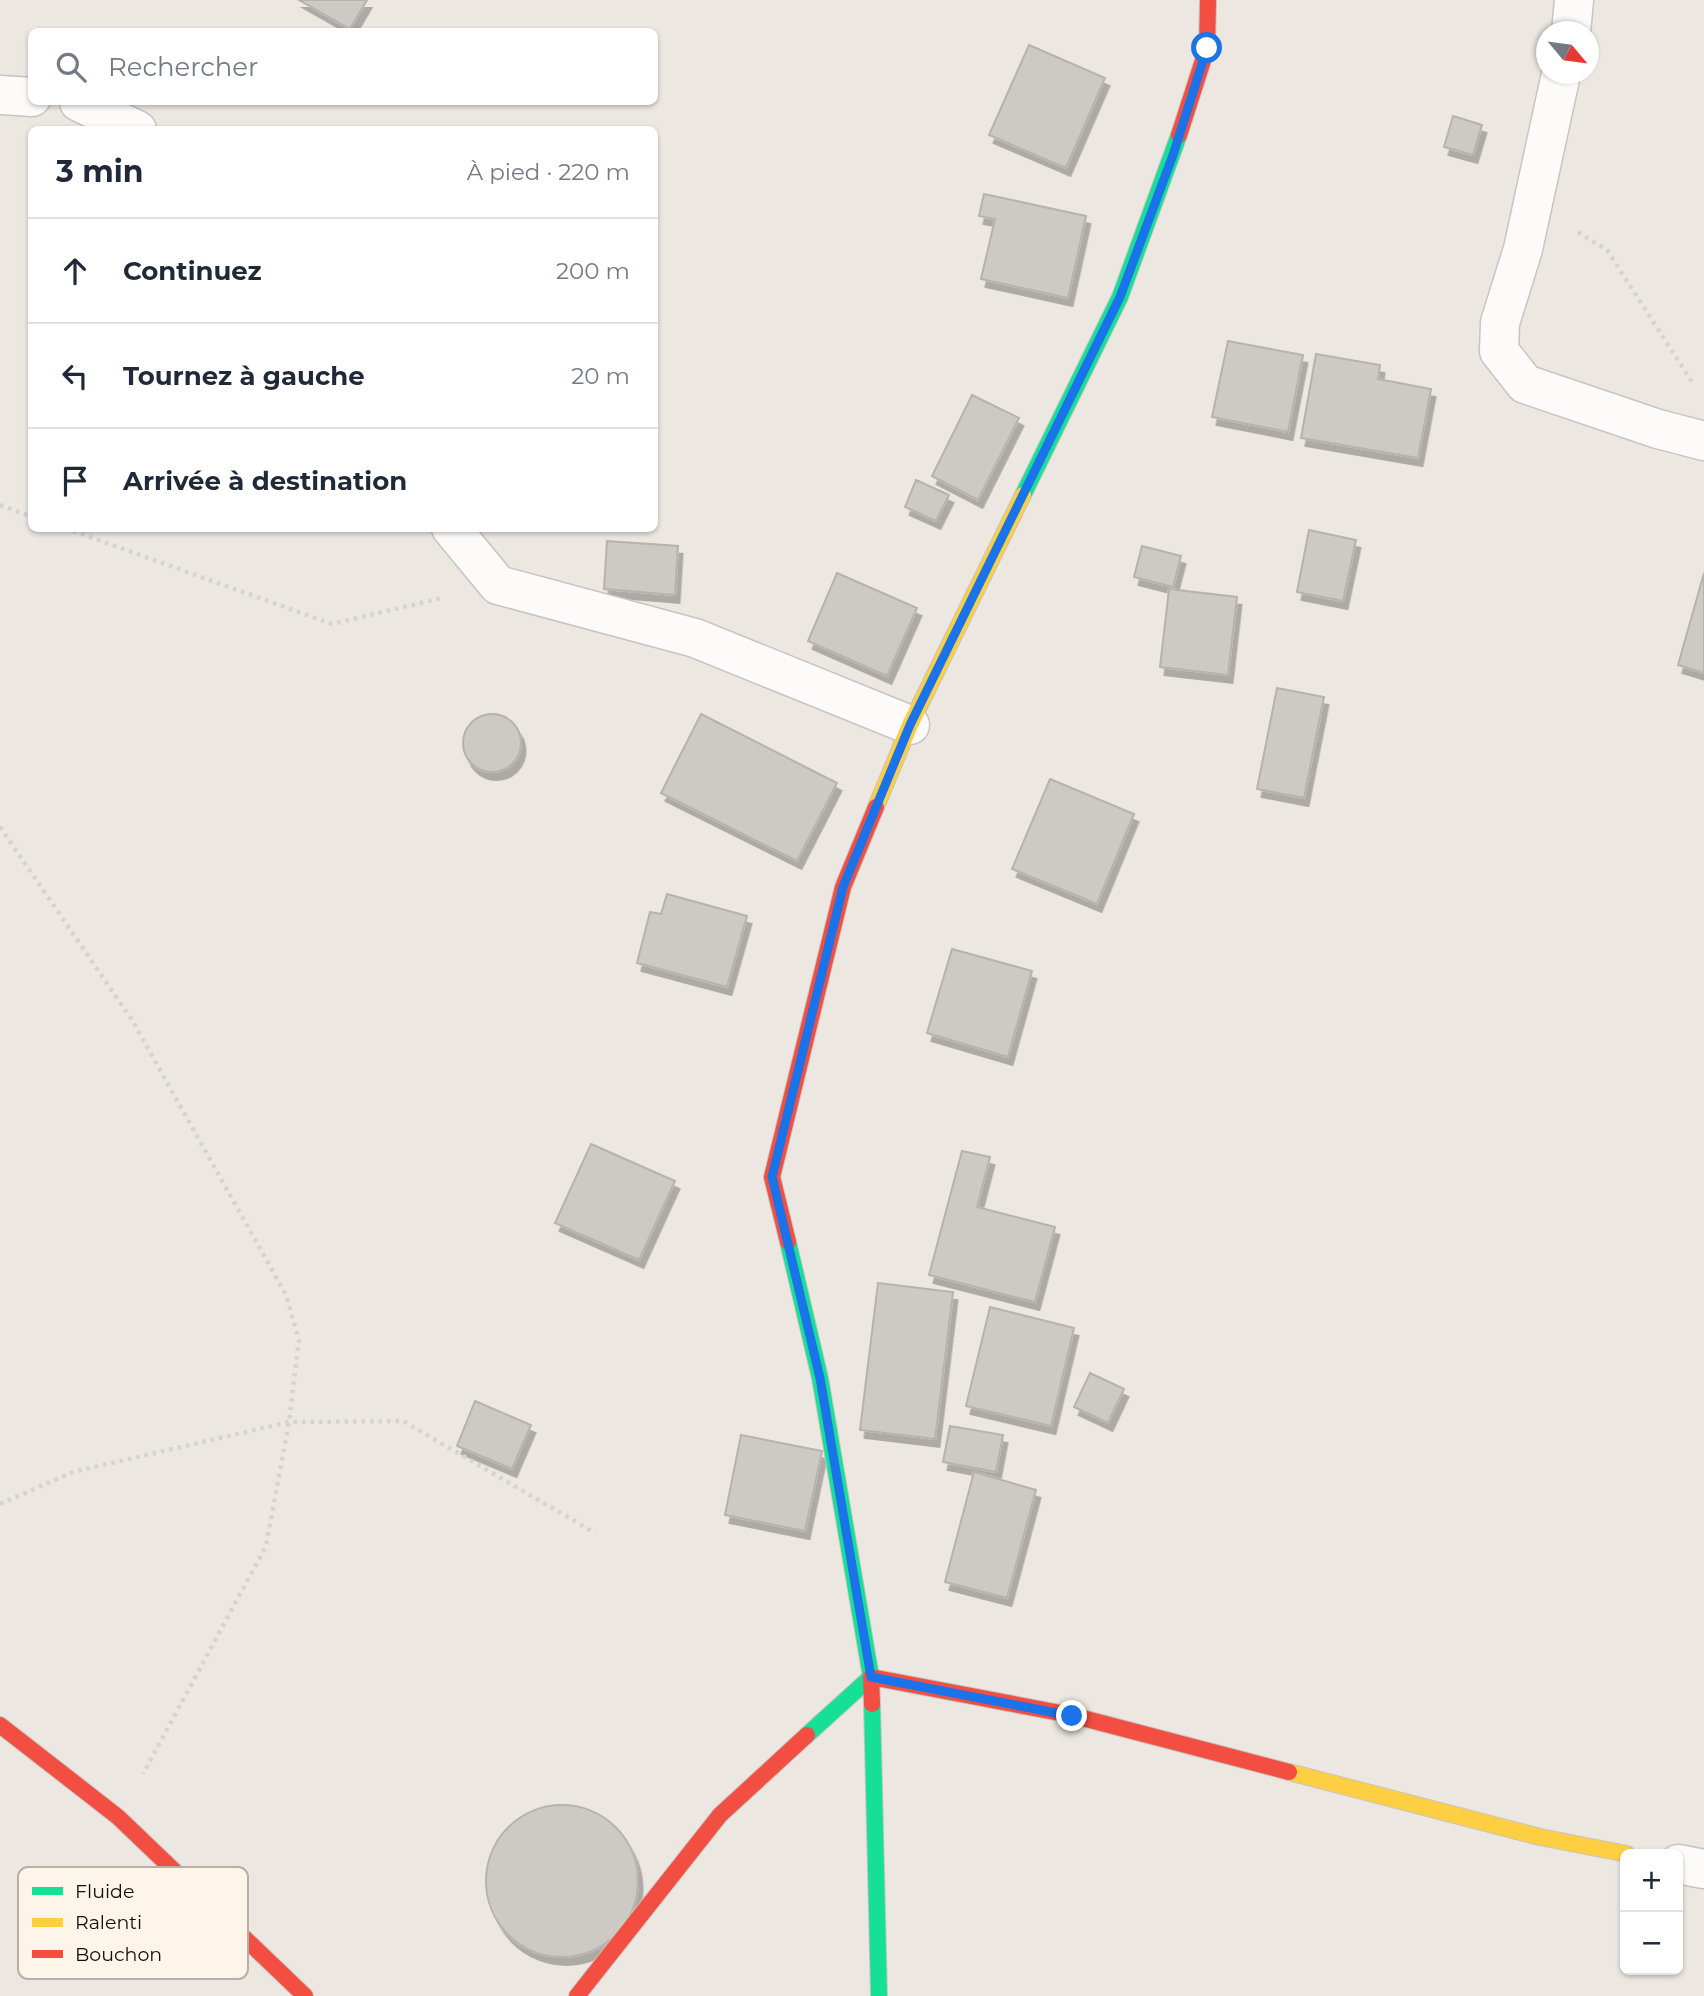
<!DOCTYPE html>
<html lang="fr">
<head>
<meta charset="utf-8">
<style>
	body { margin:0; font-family:Montserrat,sans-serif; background:#f6f6f7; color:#1f2937 }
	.controls { position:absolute; right:21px; bottom:21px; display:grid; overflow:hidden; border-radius:10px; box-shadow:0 2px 5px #0004 }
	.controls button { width:63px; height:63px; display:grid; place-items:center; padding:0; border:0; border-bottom:2px solid #e0e1e3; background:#fff; color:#1f2937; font:35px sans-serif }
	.compass { position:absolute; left:1536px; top:21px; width:63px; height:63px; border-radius:50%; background:#fff; box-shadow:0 2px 5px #0004; rotate:119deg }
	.stop { position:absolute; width:21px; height:21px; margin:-16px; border:5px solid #1a73e8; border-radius:50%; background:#fff }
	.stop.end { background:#1a73e8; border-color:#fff; box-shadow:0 2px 7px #0008 }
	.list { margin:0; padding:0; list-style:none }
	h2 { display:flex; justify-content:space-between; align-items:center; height:91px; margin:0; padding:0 28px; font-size:30px }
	h2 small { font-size:23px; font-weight:400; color:#747a83 }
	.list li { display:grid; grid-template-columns:46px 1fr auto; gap:21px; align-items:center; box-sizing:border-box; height:105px; padding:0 28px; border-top:2px solid #e0e1e3 }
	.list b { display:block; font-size:26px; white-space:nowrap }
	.list em { font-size:23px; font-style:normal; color:#747a83 }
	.icon { flex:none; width:38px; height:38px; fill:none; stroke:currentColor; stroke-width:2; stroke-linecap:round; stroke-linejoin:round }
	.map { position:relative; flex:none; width:1704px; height:1996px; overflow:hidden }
	.search { position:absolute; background:#fff; box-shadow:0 2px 5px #0004; left:28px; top:28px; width:630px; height:77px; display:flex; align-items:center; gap:18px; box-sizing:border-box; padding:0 24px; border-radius:10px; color:#747a83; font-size:26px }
	.panel { position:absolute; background:#fff; box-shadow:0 2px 5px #0004; left:28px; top:126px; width:630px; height:406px; border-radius:10px }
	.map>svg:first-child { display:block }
	.building { fill:#cdc9c5; stroke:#b6b2ae; stroke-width:2; filter:url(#shadow) }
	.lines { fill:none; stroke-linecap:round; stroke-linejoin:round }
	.street-casing { stroke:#c8c4c0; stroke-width:41 }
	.fast-casing { stroke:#c8c4c0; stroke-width:18 }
	.slow-casing { stroke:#c8c4c0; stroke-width:18 }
	.jam-casing { stroke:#c8c4c0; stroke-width:18 }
	.path { stroke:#d4d3d2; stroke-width:4.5; stroke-dasharray:3.5 5; stroke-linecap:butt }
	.street { stroke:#fcfbfa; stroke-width:38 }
	.fast { stroke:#16e098; stroke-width:16 }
	.slow { stroke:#ffcf43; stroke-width:16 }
	.jam { stroke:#f24e42; stroke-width:16 }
	.route { stroke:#1a73e8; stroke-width:9 }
	.key { fill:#fdf5ea; stroke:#b6b0a7; stroke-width:2 }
	.key-label { font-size:19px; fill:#12100c }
</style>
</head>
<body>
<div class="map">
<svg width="1704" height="1996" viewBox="0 0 1704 1996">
	<defs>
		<filter id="shadow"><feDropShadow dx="4.5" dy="8" stdDeviation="0" flood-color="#0004"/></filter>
	</defs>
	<rect width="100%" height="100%" fill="#ece7e1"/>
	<!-- building -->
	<path class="building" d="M299,0H367L350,29Z
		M1029,45L1105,78L1066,168L989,135Z
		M1453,116L1482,125L1473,155L1444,147Z
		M984,194L1086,216L1068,298L981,279L995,219L979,216Z
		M1228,341L1303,355L1288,432L1212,417Z
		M1316,354L1380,365L1378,379L1431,389L1418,458L1301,438Z
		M972,395L1019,418L978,500L932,476Z
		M916,480L949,495L936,521L905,507Z
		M1309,530L1356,540L1343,601L1297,592Z
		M607,541L678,546L675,595L604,589Z
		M1142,546L1181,556L1173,587L1134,577Z
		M837,573L917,608L887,676L808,641Z
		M1704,573V673L1678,665Z
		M1169,589L1237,597L1228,675L1160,667Z
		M1277,688L1324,697L1304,798L1257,789Z
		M463 743a29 29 0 1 1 58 0a29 29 0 1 1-58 0Z
		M701,714L837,783L797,861L661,793Z
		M1050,779L1134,814L1097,904L1012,869Z
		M667,894L747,916L727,987L637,963L650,912L661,914Z
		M952,949L1032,971L1008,1057L927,1033Z
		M591,1144L675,1181L639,1260L555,1223Z
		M962,1151L990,1157L977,1207L1055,1227L1035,1302L929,1275Z
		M878,1283L953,1292L935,1439L860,1430Z
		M990,1307L1074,1328L1051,1426L966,1406Z
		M1090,1373L1124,1389L1108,1423L1074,1407Z
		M475,1401L531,1425L512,1469L457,1446Z
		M950,1426L1003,1435L996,1472L943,1462Z
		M741,1435L822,1451L805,1531L725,1515Z
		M974,1472L1036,1490L1007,1598L945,1582Z
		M486 1881a76 76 0 1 1 152 0a76 76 0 1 1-152 0Z"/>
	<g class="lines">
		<!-- street casing -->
		<g class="street-casing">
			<path id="street" d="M1571,32L1574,0
				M1561,74L1523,249L1500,323L1499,351L1525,384L1658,429L1704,441
				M0,95L32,97
				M79,102L137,130
				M451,528L498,585L695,638L910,725
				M1678,1864L1704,1869"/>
		</g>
		<!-- fast casing -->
		<g class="fast-casing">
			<path id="fast" d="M1023,495L1120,297L1179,135
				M788,1242L820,1378L871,1677L807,1735
				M872,1704L879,1996"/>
		</g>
		<!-- slow casing -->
		<g class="slow-casing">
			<path id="slow" d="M876,807L910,725L1023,495
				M1289,1772L1540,1837L1627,1854"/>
		</g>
		<!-- jam casing -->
		<g class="jam-casing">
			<path id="jam" d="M1179,135L1207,48L1208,0
				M788,1242L772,1177L843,887L876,807
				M872,1704L871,1677L1071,1715L1289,1772
				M0,1725L118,1817L305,1996
				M577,1996L720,1815L807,1735"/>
		</g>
		<!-- path -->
		<path class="path" d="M1578,232L1607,250L1694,385
			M0,505L32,517
			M65,528L332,624L442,598
			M0,827L132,1020L286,1295L299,1340L289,1422L266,1546L143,1774
			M0,1504L73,1472L289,1422L403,1421L595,1533"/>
		<!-- street -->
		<use href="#street" class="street"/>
		<!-- fast -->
		<use href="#fast" class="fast"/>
		<!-- slow -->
		<use href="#slow" class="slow"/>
		<!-- jam -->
		<use href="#jam" class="jam"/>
	</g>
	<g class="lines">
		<!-- route -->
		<path class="route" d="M1072,1716L871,1677L820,1378L772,1177L843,887L910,725L1120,297L1173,155L1207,48"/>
	</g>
	<!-- legend -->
	<rect x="18" y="1867" width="230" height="112" rx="10" class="key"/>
	<rect x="32" y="1887" width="31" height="8" fill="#16e098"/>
	<rect x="32" y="1918" width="31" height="9" fill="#ffcf43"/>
	<rect x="32" y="1950" width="31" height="8" fill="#f24e42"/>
	<g class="key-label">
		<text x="75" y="1898">Fluide</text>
		<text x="75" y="1929">Ralenti</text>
		<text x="75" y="1961">Bouchon</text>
	</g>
</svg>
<div class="controls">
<button>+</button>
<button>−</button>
</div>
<svg class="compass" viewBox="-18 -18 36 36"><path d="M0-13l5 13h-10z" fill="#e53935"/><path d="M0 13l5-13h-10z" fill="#747a83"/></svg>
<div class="stop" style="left:1207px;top:48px"></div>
<div class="stop end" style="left:1072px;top:1716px"></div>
<div class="search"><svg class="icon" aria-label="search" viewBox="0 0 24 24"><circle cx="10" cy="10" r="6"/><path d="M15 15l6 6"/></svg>Rechercher</div>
<section class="panel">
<h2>3 min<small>À pied · 220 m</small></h2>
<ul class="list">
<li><svg class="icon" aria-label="ahead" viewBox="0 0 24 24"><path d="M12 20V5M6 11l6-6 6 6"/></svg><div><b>Continuez</b></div><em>200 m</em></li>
<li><svg class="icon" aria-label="left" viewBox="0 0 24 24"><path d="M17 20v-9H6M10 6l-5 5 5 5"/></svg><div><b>Tournez à gauche</b></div><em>20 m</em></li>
<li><svg class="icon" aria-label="arrive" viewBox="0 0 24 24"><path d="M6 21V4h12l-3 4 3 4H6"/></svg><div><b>Arrivée à destination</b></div></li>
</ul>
</section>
</div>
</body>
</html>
